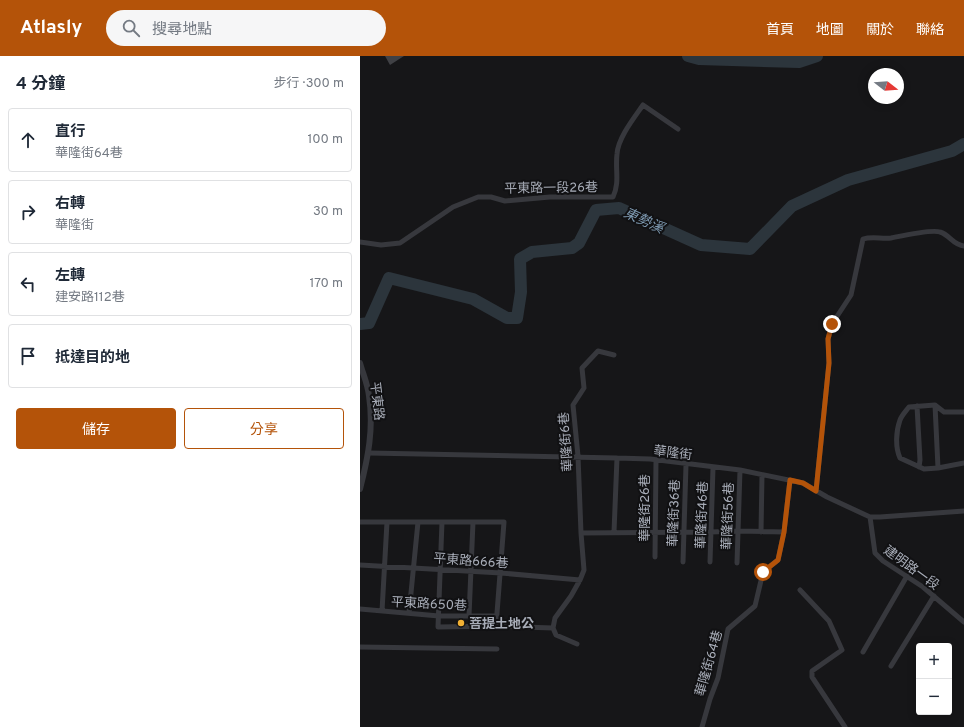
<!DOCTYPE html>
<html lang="zh-TW">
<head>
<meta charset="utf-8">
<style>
	body { margin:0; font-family:Overpass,"Noto Sans TC",sans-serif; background:#f6f6f7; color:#1f2937 }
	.controls { position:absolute; right:12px; bottom:12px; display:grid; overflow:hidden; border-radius:4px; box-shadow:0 2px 10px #0003 }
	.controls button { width:36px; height:36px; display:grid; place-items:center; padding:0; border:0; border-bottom:1px solid #e0e1e3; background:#fff; color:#1f2937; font:20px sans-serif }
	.compass { position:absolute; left:508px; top:12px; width:36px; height:36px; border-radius:50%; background:#fff; box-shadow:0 2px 10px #0003; rotate:107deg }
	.stop { position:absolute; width:12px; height:12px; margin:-9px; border:3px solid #b45309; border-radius:50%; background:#fff }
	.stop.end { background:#b45309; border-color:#fff; box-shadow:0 1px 4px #0008 }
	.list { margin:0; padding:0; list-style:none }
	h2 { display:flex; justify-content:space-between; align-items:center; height:52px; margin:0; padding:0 16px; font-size:17px }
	h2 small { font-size:13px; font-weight:400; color:#747a83 }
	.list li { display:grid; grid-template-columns:26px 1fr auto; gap:12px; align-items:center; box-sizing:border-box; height:64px; margin:0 8px 8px; padding:0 8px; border:1px solid #e0e1e3; border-radius:4px }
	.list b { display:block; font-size:15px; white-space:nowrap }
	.list p { margin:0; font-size:13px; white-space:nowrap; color:#747a83 }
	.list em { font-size:13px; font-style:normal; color:#747a83 }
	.actions { display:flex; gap:8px; padding:12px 16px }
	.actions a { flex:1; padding:9px 0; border:1px solid #b45309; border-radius:4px; text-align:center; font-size:14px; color:#b45309 }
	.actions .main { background:#b45309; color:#fff }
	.icon { flex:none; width:22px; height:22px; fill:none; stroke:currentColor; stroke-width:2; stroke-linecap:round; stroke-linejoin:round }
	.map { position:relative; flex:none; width:604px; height:671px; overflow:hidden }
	header { display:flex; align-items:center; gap:24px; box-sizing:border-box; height:56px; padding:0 20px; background:#b45309; color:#fff }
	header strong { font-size:19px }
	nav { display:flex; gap:22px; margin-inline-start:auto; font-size:14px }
	.search { width:280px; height:36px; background:#f6f6f7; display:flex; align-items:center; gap:10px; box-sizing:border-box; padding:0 14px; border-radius:22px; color:#747a83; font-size:15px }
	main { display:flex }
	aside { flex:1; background:#fff }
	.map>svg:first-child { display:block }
	.built { fill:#222225 }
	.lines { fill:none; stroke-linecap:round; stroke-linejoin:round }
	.river { stroke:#2c353c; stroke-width:12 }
	.building { fill:#404145 }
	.minor { stroke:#37383d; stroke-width:5 }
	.tertiary { stroke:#37383d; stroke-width:6 }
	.route { stroke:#b45309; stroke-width:5 }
	.poi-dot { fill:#f2b134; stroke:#111113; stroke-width:1.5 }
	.labels { text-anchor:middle; stroke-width:4; stroke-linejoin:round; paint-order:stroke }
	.street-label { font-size:13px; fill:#a8adb8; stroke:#111113 }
	.poi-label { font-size:13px; font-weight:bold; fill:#a8adb8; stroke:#111113; text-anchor:start }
	.water-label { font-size:14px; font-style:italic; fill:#7f9bb3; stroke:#111113 }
</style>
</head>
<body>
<header>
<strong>Atlasly</strong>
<div class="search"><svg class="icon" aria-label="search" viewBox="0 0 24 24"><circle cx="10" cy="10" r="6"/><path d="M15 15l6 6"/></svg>搜尋地點</div>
<nav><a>首頁</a><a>地圖</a><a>關於</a><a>聯絡</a></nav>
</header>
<main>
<aside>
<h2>4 分鐘<small>步行 · 300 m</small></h2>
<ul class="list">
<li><svg class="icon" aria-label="ahead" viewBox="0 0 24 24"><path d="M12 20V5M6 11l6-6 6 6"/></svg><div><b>直行</b><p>華隆街64巷</p></div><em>100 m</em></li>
<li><svg class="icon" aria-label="right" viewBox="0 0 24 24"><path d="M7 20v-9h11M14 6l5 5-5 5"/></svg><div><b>右轉</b><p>華隆街</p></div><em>30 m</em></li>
<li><svg class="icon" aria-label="left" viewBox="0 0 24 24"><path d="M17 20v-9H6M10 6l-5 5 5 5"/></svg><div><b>左轉</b><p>建安路112巷</p></div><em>170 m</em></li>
<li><svg class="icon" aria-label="arrive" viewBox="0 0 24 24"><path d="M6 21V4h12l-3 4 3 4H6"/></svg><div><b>抵達目的地</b></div></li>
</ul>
<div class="actions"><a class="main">儲存</a><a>分享</a></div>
</aside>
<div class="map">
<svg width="604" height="671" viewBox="0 0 604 671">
	<rect width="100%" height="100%" fill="#161618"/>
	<!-- built -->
	<path class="built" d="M340,0H396V2L345,1Z"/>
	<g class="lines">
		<!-- river -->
		<path class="river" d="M328,0L339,3L439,6L457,0
			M0,268L9,267L29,222L113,243L147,262H157L161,236L160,203L172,196L212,192L219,187L236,154L259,152L341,189L390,193L432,150L488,124L592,95L604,88"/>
	</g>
	<!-- building -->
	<path class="building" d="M25,0H44L30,9Z"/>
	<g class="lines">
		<!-- minor -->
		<path class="minor" d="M0,186L21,189L40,187L93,151L118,141H131L145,145L190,141H253C260,126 255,114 257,98C258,82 274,62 283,49L318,73
			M575,349L578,412
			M557,350L560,404L559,411
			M604,356H584L575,349L549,351C546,355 542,359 540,364C536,375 535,391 540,402L564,413L578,412L604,407
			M9,397L257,402L290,403L380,414L443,427L467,441L510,461H520L604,455
			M456,435L469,307L468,283L472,268L491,239L503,183C512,180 521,183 531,182C541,180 572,173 580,176C590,179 593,189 604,190
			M510,461L515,497L523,505L563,531L604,566
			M0,466H144L136,570
			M82,466L78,571L136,570L193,572
			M254,476L257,402
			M401,476L402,419
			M221,477L351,476L378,475L424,476
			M295,501L296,404
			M323,506L326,409
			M350,506L353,412
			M377,507L380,414
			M0,509L141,517L220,524
			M440,534L469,565L482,594L452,615V621L485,671
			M0,553L79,560H137
			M22,555L27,466
			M49,557L58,466
			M109,560L113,466
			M217,588L196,579L193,572L195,562L211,540L220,524L224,514L221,477L218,400L213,349L224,332L222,312L238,295L254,299
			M0,591L137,593
			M503,596L547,520
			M531,610L574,540
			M342,671L350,643L358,622L368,573L395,550L403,516L418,504L424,476L430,424"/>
		<!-- tertiary -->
		<path class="tertiary" d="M0,307C3,318 8,329 9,340C14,372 8,402 0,433"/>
	</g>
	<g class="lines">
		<!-- route -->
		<path class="route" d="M403,516L418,504L424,476L430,424L443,427L456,435L469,307L468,283L472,268"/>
	</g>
	<!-- markers -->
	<circle class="poi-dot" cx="101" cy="567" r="4"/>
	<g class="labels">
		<!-- street labels -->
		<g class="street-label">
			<text transform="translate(191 131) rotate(-1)" y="5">平東路一段26巷</text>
			<text transform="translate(18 345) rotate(83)" y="5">平東路</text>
			<text transform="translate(205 386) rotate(-94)" y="5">華隆街6巷</text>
			<text transform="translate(313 396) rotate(7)" y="5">華隆街</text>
			<text transform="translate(284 452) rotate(-90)" y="5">華隆街26巷</text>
			<text transform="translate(313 457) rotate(-88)" y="5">華隆街36巷</text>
			<text transform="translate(341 459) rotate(-88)" y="5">華隆街46巷</text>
			<text transform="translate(367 460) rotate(-88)" y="5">華隆街56巷</text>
			<text transform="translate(111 504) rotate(4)" y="5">平東路666巷</text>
			<text transform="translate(552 511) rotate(36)" y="5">建明路一段</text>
			<text transform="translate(69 547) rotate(3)" y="5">平東路650巷</text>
			<text transform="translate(348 607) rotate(-74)" y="5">華隆街64巷</text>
		</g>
		<!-- poi labels -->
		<g class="poi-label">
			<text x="109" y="572">菩提土地公</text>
		</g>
		<!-- water labels -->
		<g class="water-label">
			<text transform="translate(284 164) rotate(24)" y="5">東勢溪</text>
		</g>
	</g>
</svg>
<div class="controls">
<button>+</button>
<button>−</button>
</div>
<svg class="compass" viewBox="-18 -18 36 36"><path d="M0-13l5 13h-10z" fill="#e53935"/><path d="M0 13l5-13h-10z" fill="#747a83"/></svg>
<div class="stop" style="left:403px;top:516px"></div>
<div class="stop end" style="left:472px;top:268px"></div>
</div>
</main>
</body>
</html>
